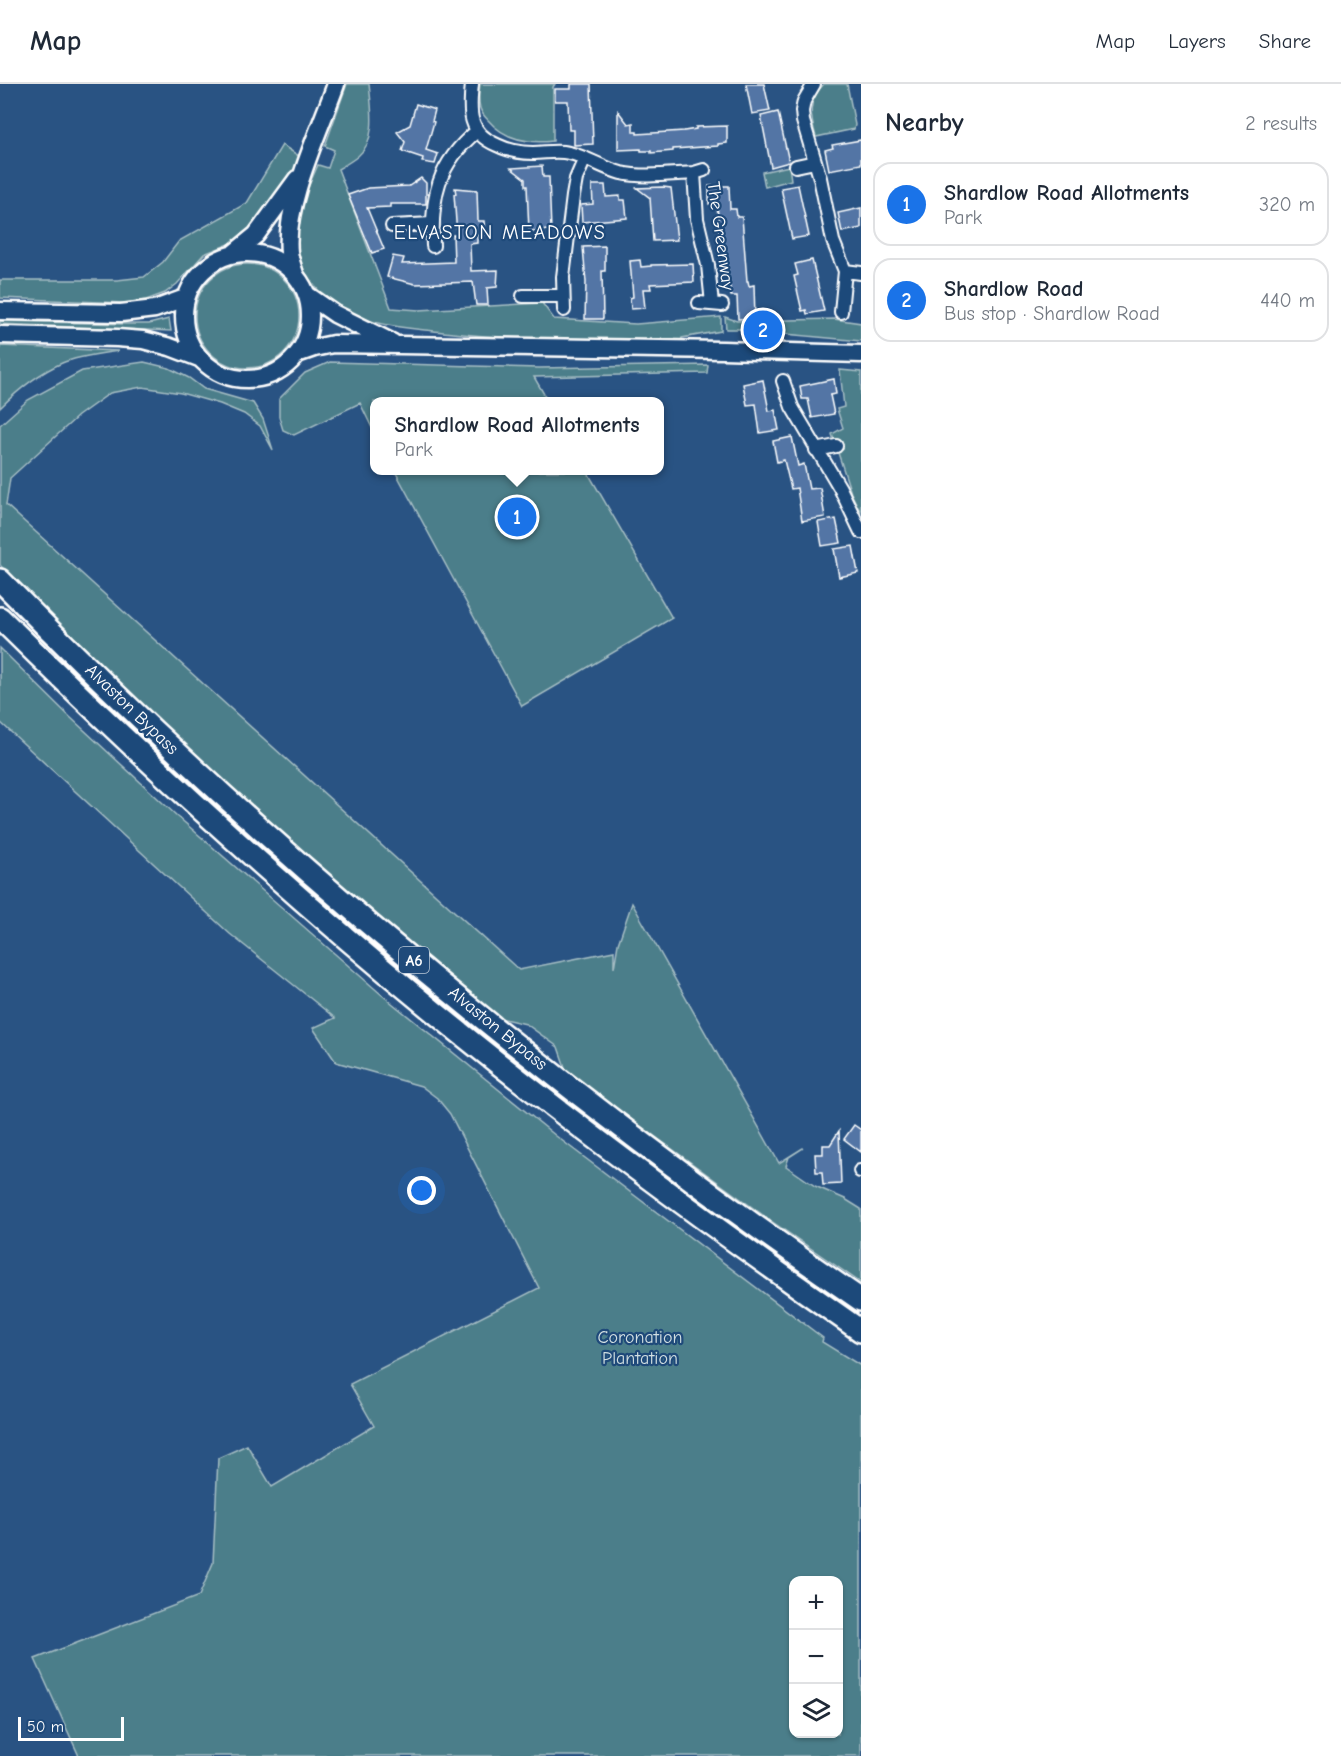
<!DOCTYPE html>
<html lang="en">
<head>
<meta charset="utf-8">
<style>
	body { margin:0; font-family:"Comic Neue",sans-serif; background:#f2f2f3; color:#1f2937 }
	.controls { position:absolute; right:18px; bottom:18px; display:grid; overflow:hidden; border-radius:12px; box-shadow:0 2px 4px #0004 }
	.controls button { width:54px; height:54px; display:grid; place-items:center; padding:0; border:0; border-bottom:2px solid #e0e1e3; background:#fff; color:#1f2937; font:30px sans-serif }
	.scale { position:absolute; left:18px; bottom:15px; width:106px; box-sizing:border-box; padding-left:6px; border:3px solid #fff; border-top:0; font-size:16px; line-height:21px; white-space:nowrap; color:#fff; -webkit-text-stroke:4px #1f4a7a; paint-order:stroke }
	.you { position:absolute; left:422px; top:1107px; width:21px; height:21px; margin:-15px; border:4px solid #fff; border-radius:50%; background:#1a73e8; box-shadow:0 0 0 9px #1a73e833 }
	.badge { display:grid; place-items:center; width:39px; height:39px; border-radius:50%; background:#1a73e8; color:#fff; font-size:20px; font-weight:700 }
	.pin { position:absolute; translate:-50% -50%; border:3px solid #fff; box-shadow:0 2px 6px #0006 }
	.popup { position:absolute; left:370px; top:313px; width:294px; height:78px; box-sizing:border-box; display:grid; place-content:center; border-radius:12px; background:#fff; filter:drop-shadow(0 2px 4px #0005); font-size:20px; white-space:nowrap; color:#747a83 }
	.popup b { font-size:22px; color:#1f2937 }
	.popup::after { content:''; position:absolute; left:50%; top:100%; margin-left:-12px; border:12px solid transparent; border-top-color:#fff }
	.list { margin:0; padding:0; list-style:none }
	h2 { display:flex; justify-content:space-between; align-items:center; height:78px; margin:0; padding:0 24px; font-size:26px }
	h2 small { font-size:20px; font-weight:400; color:#747a83 }
	.list li { display:grid; grid-template-columns:39px 1fr auto; gap:18px; align-items:center; box-sizing:border-box; height:84px; margin:0 12px 12px; padding:0 12px; border:2px solid #e0e1e3; border-radius:18px }
	.list b { display:block; font-size:22px; white-space:nowrap }
	.list p { margin:0; font-size:20px; white-space:nowrap; color:#747a83 }
	.list em { font-size:20px; font-style:normal; color:#747a83 }
	.icon { flex:none; width:33px; height:33px; fill:none; stroke:currentColor; stroke-width:2; stroke-linecap:round; stroke-linejoin:round }
	.map { position:relative; flex:none; width:861px; height:1672px; overflow:hidden }
	header { display:flex; align-items:center; gap:36px; box-sizing:border-box; height:84px; padding:0 30px; background:#fff; border-bottom:2px solid #e0e1e3 }
	header strong { font-size:28px }
	nav { display:flex; gap:33px; margin-inline-start:auto; font-size:21px }
	main { display:flex }
	aside { flex:1; background:#fff }
	.map>svg:first-child { display:block }
	.green { fill:#4c7e8a; stroke:#a6bec4; stroke-width:1.5; fill-rule:evenodd }
	.building { fill:#5275a5; stroke:#fff; stroke-width:1.5 }
	.lines { fill:none; stroke-linecap:round; stroke-linejoin:round }
	.street-casing { stroke:#fff; stroke-width:16 }
	.secondary-casing { stroke:#fff; stroke-width:21 }
	.highway-casing { stroke:#fff; stroke-width:26 }
	.street { stroke:#1f4a7a; stroke-width:12 }
	.secondary { stroke:#1f4a7a; stroke-width:16 }
	.highway { stroke:#1f4a7a; stroke-width:21 }
	.labels { text-anchor:middle; stroke-width:4.5; stroke-linejoin:round; paint-order:stroke }
	.shield { fill:#1f4a7a; stroke:#bcc9d7; stroke-width:1.5 }
	.shield-label { font-size:16px; font-weight:bold; fill:#fff }
	.street-label { font-size:18px; fill:#fff; stroke:#1f4a7a }
	.park-label { font-size:18px; fill:#d2dfe2; stroke:#1f4a7a }
	.neighbourhood-label { font-size:20px; letter-spacing:1.5px; fill:#fff; stroke:#1f4a7a }
</style>
</head>
<body>
<header>
<strong>Map</strong>
<nav><a>Map</a><a>Layers</a><a>Share</a></nav>
</header>
<main>
<div class="map">
<svg width="861" height="1672" viewBox="0 0 861 1672">
	<rect width="100%" height="100%" fill="#295383"/>
	<filter id="ink" filterUnits="userSpaceOnUse"><feTurbulence type="fractalNoise" baseFrequency=".0167" numOctaves="2"/><feDisplacementMap in="SourceGraphic" scale="12" xChannelSelector="R" yChannelSelector="G"/><feConvolveMatrix kernelMatrix="1 2 1 2 8 2 1 2 1" color-interpolation-filters="sRGB"/></filter>
	<g filter="url(#ink)">
		<!-- green -->
		<path class="green" d="M347,0H369C371,22 378,56 358,72C352,77 345,81 338,85L391,224L419,226L542,219L554,235L636,240L721,233V247L682,254L681,257C602,256 522,257 443,248C419,245 394,244 371,237C340,227 311,208 300,177C288,144 305,110 318,81L328,84L334,66L325,62Z
			M480,0H555L553,3V57C528,60 505,56 488,36C485,33 481,28 480,24C478,17 479,7 480,0Z
			M824,0H847L855,41L854,45L816,53C810,32 807,17 824,0Z
			M282,61L302,74L283,109L245,154L204,170L177,200L165,209L146,216L125,219L0,214V196H117L144,193L163,178L179,157L247,119Z
			M789,82L791,96L765,103L762,88Z
			M195 232a52 52 0 1 1 104 0a52 52 0 1 1-104 0Z
			M725,233L737,237L834,235L861,239V257L785,250V245H726Z
			M169,235L171,247L0,240V237L130,240H149Z
			M0,262L118,267C99,270 79,272 62,279C39,289 17,307 0,324Z
			M144,278L169,284L189,294L204,305L253,319L263,335L273,366L260,342L244,330L220,320L181,309L142,303L110,309L78,332L10,394L6,421L519,886L614,867V884L618,860L632,819L779,1079L803,1064L789,1073L786,1082L815,1102L845,1115L861,1125V1199L774,1139L576,995L566,986L558,963L526,940L500,934L376,833L213,691L21,504L0,481V341L28,316L82,287Z
			M330,278L539,284L708,281L707,289L534,293L548,317L374,318V348L360,319L294,351L283,346L279,333V315L305,289Z
			M840,286L861,288V429L851,409L832,350L843,344L837,325L844,323Z
			M395,387H587L672,534L522,622Z
			M0,564L70,633L177,732L382,911L556,1052L823,1254L822,1258L861,1282V1672H79L35,1575L199,1512L213,1479L218,1374L247,1361L272,1403L374,1342L350,1300L539,1204L450,1030L437,1014L421,1002L336,978L313,944L335,934L230,850L0,638ZM838,1496V1650H794V1496Z"/>
		<!-- building -->
		<path class="building" d="M571,0H591L593,60L574,61V46H569L568,17H555V5H571Z
			M746,0H764L770,27L752,30Z
			M416,20L435,26L432,37L434,38L426,66L438,70L435,80L422,78L423,74L402,67L405,58L397,48L410,41Z
			M618,27L628,40L633,39V48H637V50L684,47L696,45V43L727,42V59L718,60V62L673,65V67L651,69V67H641V65L618,66Z
			M778,28L789,78L771,83L761,32Z
			M861,56V80L829,86L825,66L833,64L832,61Z
			M542,82L543,93H549L551,146L529,147L527,102H525V95L511,84Z
			M421,94L426,99V120H390V123L367,124L384,165L372,169L348,111L368,104L409,102Z
			M592,101H605L606,113L620,112V116H625L627,134L582,138L581,121L593,120Z
			M798,101L809,152L792,155L781,104Z
			M709,102H729L730,125H736L737,133H742L747,197H748L749,202L754,201L755,234L738,235L737,212H731L724,159H720L717,120H709Z
			M663,103L671,104L677,156L653,157L650,114L637,104Z
			M455,104L477,106L478,137H484L485,151H477V159L470,160L471,187L498,186L497,203L487,204L488,221H476L473,198L415,200L387,193L393,172L404,174L402,180L454,178L453,151H457L454,110H456Z
			M861,124V144L842,148L838,129Z
			M605,162V187H602L603,235H585L586,198L583,163Z
			M640,176L641,183L651,182V181L693,180L694,198L650,200L651,205H643L645,224L631,225L630,214L633,213L630,177Z
			M812,176L824,227L807,230L806,226L802,227L794,192L798,191L795,180Z
			M834,295L836,310L830,311L834,330L812,334L808,315H802L800,302Z
			M763,296L769,327L775,326L779,346L760,349L756,320L747,321L743,300Z
			M792,353L798,382L804,380L809,405L820,404L825,433L802,437L797,404L791,405L784,376L777,378L773,357Z
			M836,435L841,459L822,462L818,438Z
			M853,462L858,489L839,493L834,465Z
			M854,1041L861,1046V1068L844,1055Z
			M839,1047L841,1100L823,1101L822,1088H816L815,1070H823V1061H830Z"/>
		<g class="lines">
			<!-- street casing -->
			<g class="street-casing">
				<path id="street" d="M472,0C469,28 468,49 497,61C509,67 520,69 533,69C545,69 557,66 569,69C587,73 603,84 621,89C644,94 671,90 694,89L704,86
					M814,0L804,17L802,27L803,37L820,94L833,157L845,187L841,228
					M796,82L815,78
					M694,89L697,135L708,181L712,220
					M392,142L432,140
					M433,162C431,113 437,80 477,47
					M845,187L861,189
					M523,212H563
					M699,219L722,221
					M564,226L563,193L573,112L576,95L585,74
					M783,297L792,323L840,404L861,448
					M816,366L836,362
					M860,1087H861"/>
			</g>
			<!-- secondary casing -->
			<g class="secondary-casing">
				<path id="secondary" d="M184 232a63 63 0 1 1 126 0a63 63 0 1 1-126 0Z
					M234,169L256,151L297,95
					M295,190C293,183 290,176 289,168C284,120 320,46 336,0
					M306,210L335,230L393,259
					M0,227L121,229L155,225L185,214
					M0,251L117,254L143,256L170,263L199,274
					M297,270L314,264L333,260L723,266L861,270"/>
			</g>
			<!-- highway casing -->
			<g class="highway-casing">
				<path id="highway" d="M0,496C262,763 553,1005 861,1216
					M0,534C158,690 324,842 499,980C617,1073 738,1161 861,1247"/>
			</g>
			<!-- street -->
			<use href="#street" class="street"/>
			<!-- secondary -->
			<use href="#secondary" class="secondary"/>
			<!-- highway -->
			<use href="#highway" class="highway"/>
		</g>
	</g>
	<g class="labels">
		<!-- shield labels -->
		<rect class="shield" x="399" y="863" width="30" height="26" rx="4.5"/>
		<g class="shield-label">
			<text x="414" y="882">A6</text>
		</g>
		<!-- street labels -->
		<g class="street-label">
			<text transform="translate(721 152) rotate(82)" y="6">The Greenway</text>
			<text transform="translate(132 625) rotate(44)" y="6">Alvaston Bypass</text>
			<text transform="translate(498 944) rotate(39)" y="6">Alvaston Bypass</text>
		</g>
		<!-- park labels -->
		<g class="park-label">
			<text x="640" y="1259">Coronation<tspan x="640" dy="21">Plantation</tspan></text>
		</g>
		<!-- neighbourhood labels -->
		<g class="neighbourhood-label">
			<text x="500" y="155">ELVASTON MEADOWS</text>
		</g>
	</g>
</svg>
<div class="controls">
<button>+</button>
<button>−</button>
<button><svg class="icon" aria-label="layers" viewBox="0 0 24 24"><path d="M12 4l9 5-9 5-9-5zM3 14l9 5 9-5"/></svg></button>
</div>
<div class="scale">50 m</div>
<div class="you"></div>
<div class="pin badge" style="left:517px;top:433px">1</div>
<div class="popup"><b>Shardlow Road Allotments</b>Park</div>
<div class="pin badge" style="left:763px;top:246px">2</div>
</div>
<aside>
<h2>Nearby<small>2 results</small></h2>
<ul class="list">
<li><span class="badge">1</span><div><b>Shardlow Road Allotments</b><p>Park</p></div><em>320 m</em></li>
<li><span class="badge">2</span><div><b>Shardlow Road</b><p>Bus stop · Shardlow Road</p></div><em>440 m</em></li>
</ul>
</aside>
</main>
</body>
</html>
